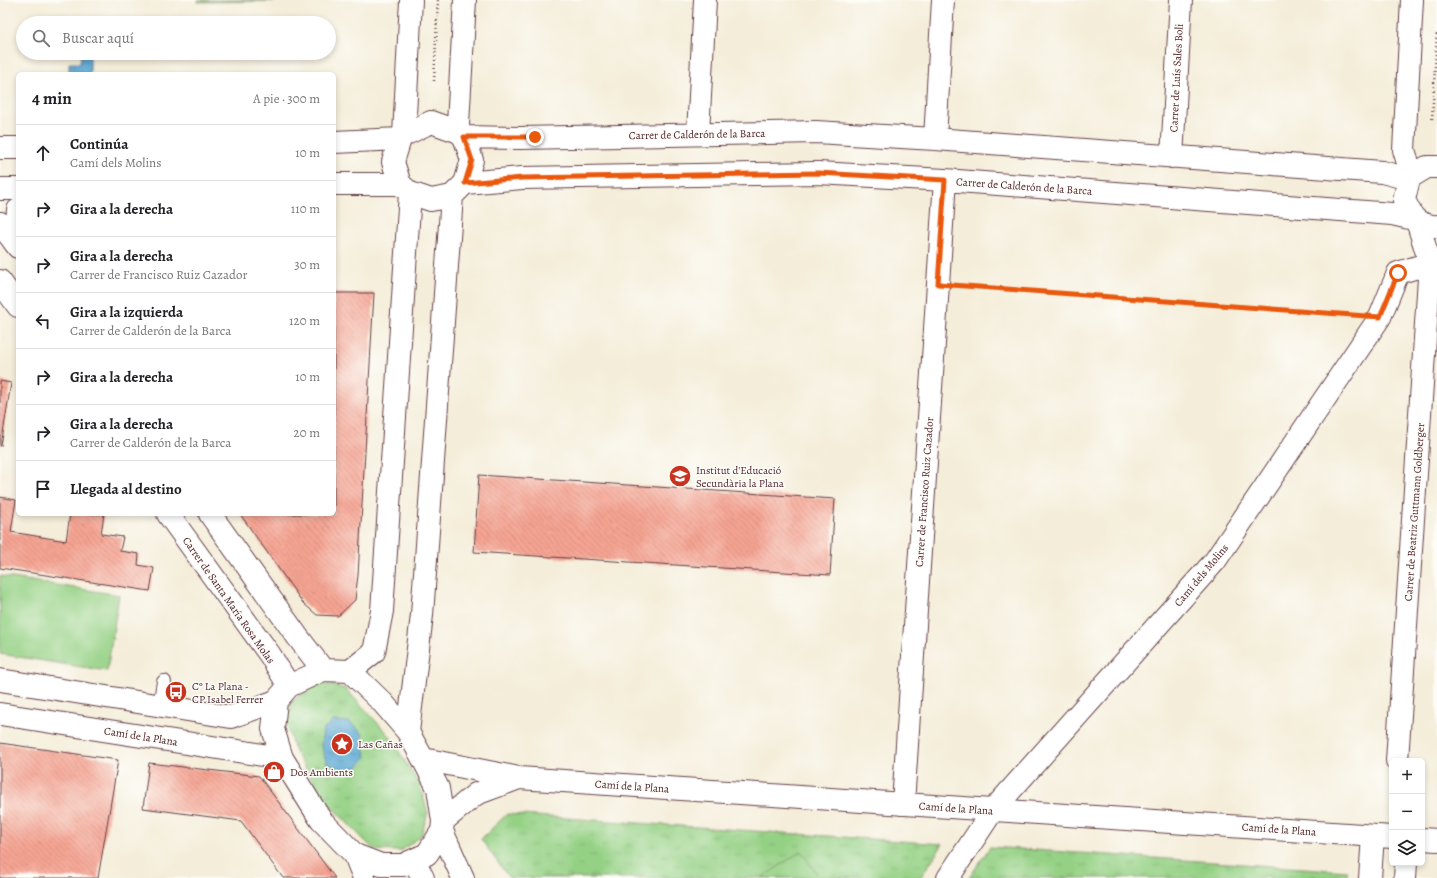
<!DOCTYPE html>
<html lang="es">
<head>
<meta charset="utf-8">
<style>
	body { margin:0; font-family:Alegreya,serif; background:#f6f6f6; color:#202124 }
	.controls { position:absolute; right:12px; bottom:12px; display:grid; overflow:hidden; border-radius:6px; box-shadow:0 2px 6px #0003 }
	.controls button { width:36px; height:36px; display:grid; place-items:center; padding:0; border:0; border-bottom:1px solid #e0e0e0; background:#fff; color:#202124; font:20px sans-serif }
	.stop { position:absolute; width:12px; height:12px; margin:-9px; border:3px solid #ea580c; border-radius:50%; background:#fff }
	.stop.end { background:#ea580c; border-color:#fff; box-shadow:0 1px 4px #0008 }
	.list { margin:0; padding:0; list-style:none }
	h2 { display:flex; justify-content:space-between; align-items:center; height:52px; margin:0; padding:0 16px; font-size:17px }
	h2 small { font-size:13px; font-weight:400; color:#757577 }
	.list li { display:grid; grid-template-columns:26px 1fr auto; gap:12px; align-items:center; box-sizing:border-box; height:56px; padding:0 16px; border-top:1px solid #e0e0e0 }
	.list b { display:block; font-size:15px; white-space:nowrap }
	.list p { margin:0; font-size:13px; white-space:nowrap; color:#757577 }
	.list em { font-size:13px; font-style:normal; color:#757577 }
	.icon { flex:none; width:22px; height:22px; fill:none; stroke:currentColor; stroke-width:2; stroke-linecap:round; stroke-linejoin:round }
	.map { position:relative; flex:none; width:1437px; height:878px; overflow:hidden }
	.search { position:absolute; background:#fff; box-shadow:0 2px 6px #0003; left:16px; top:16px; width:320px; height:44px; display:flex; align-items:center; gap:10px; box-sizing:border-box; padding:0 14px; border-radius:22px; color:#757577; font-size:15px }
	.panel { position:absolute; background:#fff; box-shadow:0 2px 6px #0003; left:16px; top:72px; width:320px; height:444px; border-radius:6px }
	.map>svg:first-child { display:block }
	.grass { fill:url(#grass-tufts); stroke:#707858 }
	.pitch { fill:#95d185; stroke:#707858 }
	.water { fill:url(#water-ripples); stroke:#52637f }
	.building { fill:url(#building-back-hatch) }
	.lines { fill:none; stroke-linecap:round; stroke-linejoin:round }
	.lane-casing { stroke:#643e45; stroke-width:16 }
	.street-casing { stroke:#643e45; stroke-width:24 }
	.secondary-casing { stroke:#643e45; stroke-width:24 }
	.path { stroke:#643e45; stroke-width:2.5; stroke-dasharray:1 3; stroke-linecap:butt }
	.lane { stroke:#fff; stroke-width:14 }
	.street { stroke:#fff; stroke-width:22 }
	.secondary { stroke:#fff; stroke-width:22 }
	.route { stroke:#ea580c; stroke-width:5 }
	.labels { text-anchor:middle; stroke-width:3; stroke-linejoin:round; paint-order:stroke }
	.street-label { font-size:11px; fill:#4a1f2b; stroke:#fdfcf7 }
	.poi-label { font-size:11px; fill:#4a1f2b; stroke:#fdfcf7; text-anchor:start }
</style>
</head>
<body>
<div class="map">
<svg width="1437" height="878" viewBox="0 0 1437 878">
	<defs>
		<pattern id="grass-tufts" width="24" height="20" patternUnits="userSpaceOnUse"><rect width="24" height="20" fill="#95d185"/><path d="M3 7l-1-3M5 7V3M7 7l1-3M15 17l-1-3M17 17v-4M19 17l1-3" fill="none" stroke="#82b373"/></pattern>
		<pattern id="water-ripples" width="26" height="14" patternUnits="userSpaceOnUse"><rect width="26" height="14" fill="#5ba7d3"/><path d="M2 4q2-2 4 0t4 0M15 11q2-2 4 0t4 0" fill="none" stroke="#4d87ab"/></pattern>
		<pattern id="building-back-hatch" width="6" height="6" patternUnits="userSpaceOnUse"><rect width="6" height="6" fill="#f6a493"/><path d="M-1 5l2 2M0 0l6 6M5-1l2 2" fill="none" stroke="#c98578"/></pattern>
	</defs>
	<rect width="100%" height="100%" fill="#fdfcf7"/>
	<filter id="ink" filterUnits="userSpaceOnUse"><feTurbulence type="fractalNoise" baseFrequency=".025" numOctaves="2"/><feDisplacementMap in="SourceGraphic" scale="8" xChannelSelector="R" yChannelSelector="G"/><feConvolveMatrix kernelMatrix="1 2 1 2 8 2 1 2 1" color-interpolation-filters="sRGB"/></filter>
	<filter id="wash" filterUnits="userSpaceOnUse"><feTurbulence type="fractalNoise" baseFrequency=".012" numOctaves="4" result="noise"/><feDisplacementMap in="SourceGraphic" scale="16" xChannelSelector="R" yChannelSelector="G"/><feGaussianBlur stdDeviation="0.9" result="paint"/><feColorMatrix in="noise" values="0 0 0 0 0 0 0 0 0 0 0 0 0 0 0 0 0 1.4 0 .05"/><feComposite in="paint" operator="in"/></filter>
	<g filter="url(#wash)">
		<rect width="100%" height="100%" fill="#f4edd9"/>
		<!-- grass -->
		<path class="grass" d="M323,683L346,689L389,735L420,786L428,813L421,836L401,851L374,850L325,800L295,752L286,723L291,702L309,689Z
			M507,814L943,844L920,878H509L481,839Z
			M990,847L1347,871V878H969Z"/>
		<!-- pitch -->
		<path class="pitch" d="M198,0H275V1L198,2Z
			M0,576L119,595L107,671L0,654Z
			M801,851L820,878H762Z"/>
		<!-- water -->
		<path class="water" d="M81,55H90V74H69V63H80Z
			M333,721L349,722L362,733L366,757L357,768L345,770L327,763L321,746L323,730Z"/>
		<g id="blocks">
			<!-- building -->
			<path class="building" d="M334,293H374L358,575L355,600L338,616L317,615L303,603L240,514H334Z
				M0,381L11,383L1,446H0Z
				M479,475L835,499L830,575L474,552Z
				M0,497L16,500L11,532L66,541L70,514H104L101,534L123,537L120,551L139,554L138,565L154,568L150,591L0,568Z
				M0,743L118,760L98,878H0Z
				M149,763L259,776L335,878H283L241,821L143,808Z"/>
		</g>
	</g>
	<g filter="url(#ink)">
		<use href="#blocks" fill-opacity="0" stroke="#643e45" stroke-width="1"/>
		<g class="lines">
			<!-- lane casing -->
			<g class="lane-casing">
				<path id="lane" d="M160,706L164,682"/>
			</g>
			<!-- street casing -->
			<g class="street-casing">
				<path id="street" d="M431,122L459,132L464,137L472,160L465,183L452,196L431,200L410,193L400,184L393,162L400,139L404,135Z
					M459,132L458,124L465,0
					M698,134L705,0
					M404,135L411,0
					M464,137L520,138L816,132L935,139L1382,172L1409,179
					M935,139L943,0
					M334,142L400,139
					M0,148H18
					M1172,157L1181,0
					M1437,167H1427L1412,176L1409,179L1404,200C1410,211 1412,220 1424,224C1429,225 1432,227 1437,226
					M1412,176L1404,150L1412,0
					M465,183L522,178L818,173L945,180L1392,214L1414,219
					M334,184H400
					M0,189H18
					M15,243L18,210
					M350,671L374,652L382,611L410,193
					M0,680L231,717L276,701
					M0,714L282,758
					M408,732L422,615L452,196
					M1397,761L1430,263L1417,221
					M903,804L945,180
					M948,878L993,810L1215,561L1380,317L1398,273L1430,263
					M1370,878L1373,836
					M1405,878L1406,863"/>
			</g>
			<!-- secondary casing -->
			<g class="secondary-casing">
				<path id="secondary" d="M0,223L18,247
					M0,281L18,306
					M168,514L270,655L289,686
					M210,514L297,636L323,670
					M323,670L350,671L383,703L408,732L423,759L438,788L443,821L442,831L427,854L403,865H381L355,855L321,820L282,758L273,729L276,701L289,686Z
					M423,759L519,778L1392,837
					M443,821L476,794L519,778
					M442,831L463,878
					M1422,839L1437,840
					M355,855L364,878
					M414,860L423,878"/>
			</g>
			<!-- path -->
			<path class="path" d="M434,81L438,0
				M1432,119L1437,33
				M962,286L1352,315"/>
			<!-- lane -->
			<use href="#lane" class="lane"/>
			<!-- street -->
			<use href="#street" class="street"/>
			<!-- secondary -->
			<use href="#secondary" class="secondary"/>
		</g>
	</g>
	<g class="lines" filter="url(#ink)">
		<!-- route -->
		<path class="route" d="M535,137H464L472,160L465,183L522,178L818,173L945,180L938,284L1380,317L1398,273"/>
	</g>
	<!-- icons -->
	<defs>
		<g id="school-disc" transform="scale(1.15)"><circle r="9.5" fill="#c8321e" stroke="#fdfcf7"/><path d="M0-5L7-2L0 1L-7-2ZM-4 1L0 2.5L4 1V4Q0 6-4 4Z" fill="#fff"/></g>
		<g id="bus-disc" transform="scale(1.15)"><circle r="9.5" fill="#c8321e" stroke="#fdfcf7"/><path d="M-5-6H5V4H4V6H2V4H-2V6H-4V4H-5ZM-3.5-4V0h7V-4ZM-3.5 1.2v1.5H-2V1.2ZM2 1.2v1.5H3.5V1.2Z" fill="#fff"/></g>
		<g id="sight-disc" transform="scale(1.15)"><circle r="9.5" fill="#c8321e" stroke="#fdfcf7"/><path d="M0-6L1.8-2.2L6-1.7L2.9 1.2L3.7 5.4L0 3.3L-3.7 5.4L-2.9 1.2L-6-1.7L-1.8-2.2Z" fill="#fff"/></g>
		<g id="shop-disc" transform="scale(1.15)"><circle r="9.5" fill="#c8321e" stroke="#fdfcf7"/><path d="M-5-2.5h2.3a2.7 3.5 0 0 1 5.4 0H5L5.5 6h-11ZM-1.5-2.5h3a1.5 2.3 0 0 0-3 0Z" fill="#fff"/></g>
	</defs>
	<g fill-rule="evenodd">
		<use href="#school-disc" x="680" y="476"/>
		<use href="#bus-disc" x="176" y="692"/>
		<use href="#sight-disc" x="342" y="744"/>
		<use href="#shop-disc" x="274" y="772"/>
	</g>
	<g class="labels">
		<!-- street labels -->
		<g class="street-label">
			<text transform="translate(1176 78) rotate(-87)" y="4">Carrer de Luís Sales Boli</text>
			<text transform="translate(697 134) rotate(-1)" y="4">Carrer de Calderón de la Barca</text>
			<text transform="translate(1024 186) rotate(4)" y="4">Carrer de Calderón de la Barca</text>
			<text transform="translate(924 492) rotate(-86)" y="4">Carrer de Francisco Ruiz Cazador</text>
			<text transform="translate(1414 512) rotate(-86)" y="4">Carrer de Beatriz Guttmann Goldberger</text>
			<text transform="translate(1201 575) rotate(-50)" y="4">Camí dels Molins</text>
			<text transform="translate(229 600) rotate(55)" y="4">Carrer de Santa María Rosa Molas</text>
			<text transform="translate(141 736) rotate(9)" y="4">Camí de la Plana</text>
			<text transform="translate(632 786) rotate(4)" y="4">Camí de la Plana</text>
			<text transform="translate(956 808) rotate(4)" y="4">Camí de la Plana</text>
			<text transform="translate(1279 829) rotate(4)" y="4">Camí de la Plana</text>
		</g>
		<!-- poi labels -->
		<g class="poi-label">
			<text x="696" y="474">Institut d'Educació<tspan x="696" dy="13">Secundària la Plana</tspan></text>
			<text x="192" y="690">Cº La Plana -<tspan x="192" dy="13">CP Isabel Ferrer</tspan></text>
			<text x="358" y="748">Las Cañas</text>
			<text x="290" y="776">Dos Ambients</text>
		</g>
	</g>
</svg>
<div class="controls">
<button>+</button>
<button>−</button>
<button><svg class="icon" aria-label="layers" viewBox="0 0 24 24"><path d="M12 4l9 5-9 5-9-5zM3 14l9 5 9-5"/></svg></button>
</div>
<div class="stop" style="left:1398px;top:273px"></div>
<div class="stop end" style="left:535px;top:137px"></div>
<div class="search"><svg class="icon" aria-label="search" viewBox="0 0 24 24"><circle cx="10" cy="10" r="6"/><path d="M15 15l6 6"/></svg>Buscar aquí</div>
<section class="panel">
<h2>4 min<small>A pie · 300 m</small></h2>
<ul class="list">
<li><svg class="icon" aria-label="ahead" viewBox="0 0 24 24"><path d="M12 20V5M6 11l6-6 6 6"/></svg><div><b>Continúa</b><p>Camí dels Molins</p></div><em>10 m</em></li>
<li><svg class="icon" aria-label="right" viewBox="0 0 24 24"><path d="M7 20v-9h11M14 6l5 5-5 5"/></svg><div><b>Gira a la derecha</b></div><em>110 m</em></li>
<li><svg class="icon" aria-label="right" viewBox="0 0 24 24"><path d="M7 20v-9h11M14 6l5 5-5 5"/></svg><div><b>Gira a la derecha</b><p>Carrer de Francisco Ruiz Cazador</p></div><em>30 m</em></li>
<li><svg class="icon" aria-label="left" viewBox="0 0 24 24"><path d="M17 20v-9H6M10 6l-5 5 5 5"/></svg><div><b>Gira a la izquierda</b><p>Carrer de Calderón de la Barca</p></div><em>120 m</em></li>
<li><svg class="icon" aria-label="right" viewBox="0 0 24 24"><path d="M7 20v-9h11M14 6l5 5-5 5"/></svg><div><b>Gira a la derecha</b></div><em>10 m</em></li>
<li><svg class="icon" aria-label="right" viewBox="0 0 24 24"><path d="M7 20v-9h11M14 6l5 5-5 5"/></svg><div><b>Gira a la derecha</b><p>Carrer de Calderón de la Barca</p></div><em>20 m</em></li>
<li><svg class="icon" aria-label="arrive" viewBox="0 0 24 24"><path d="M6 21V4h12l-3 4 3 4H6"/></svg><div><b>Llegada al destino</b></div></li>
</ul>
</section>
</div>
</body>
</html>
